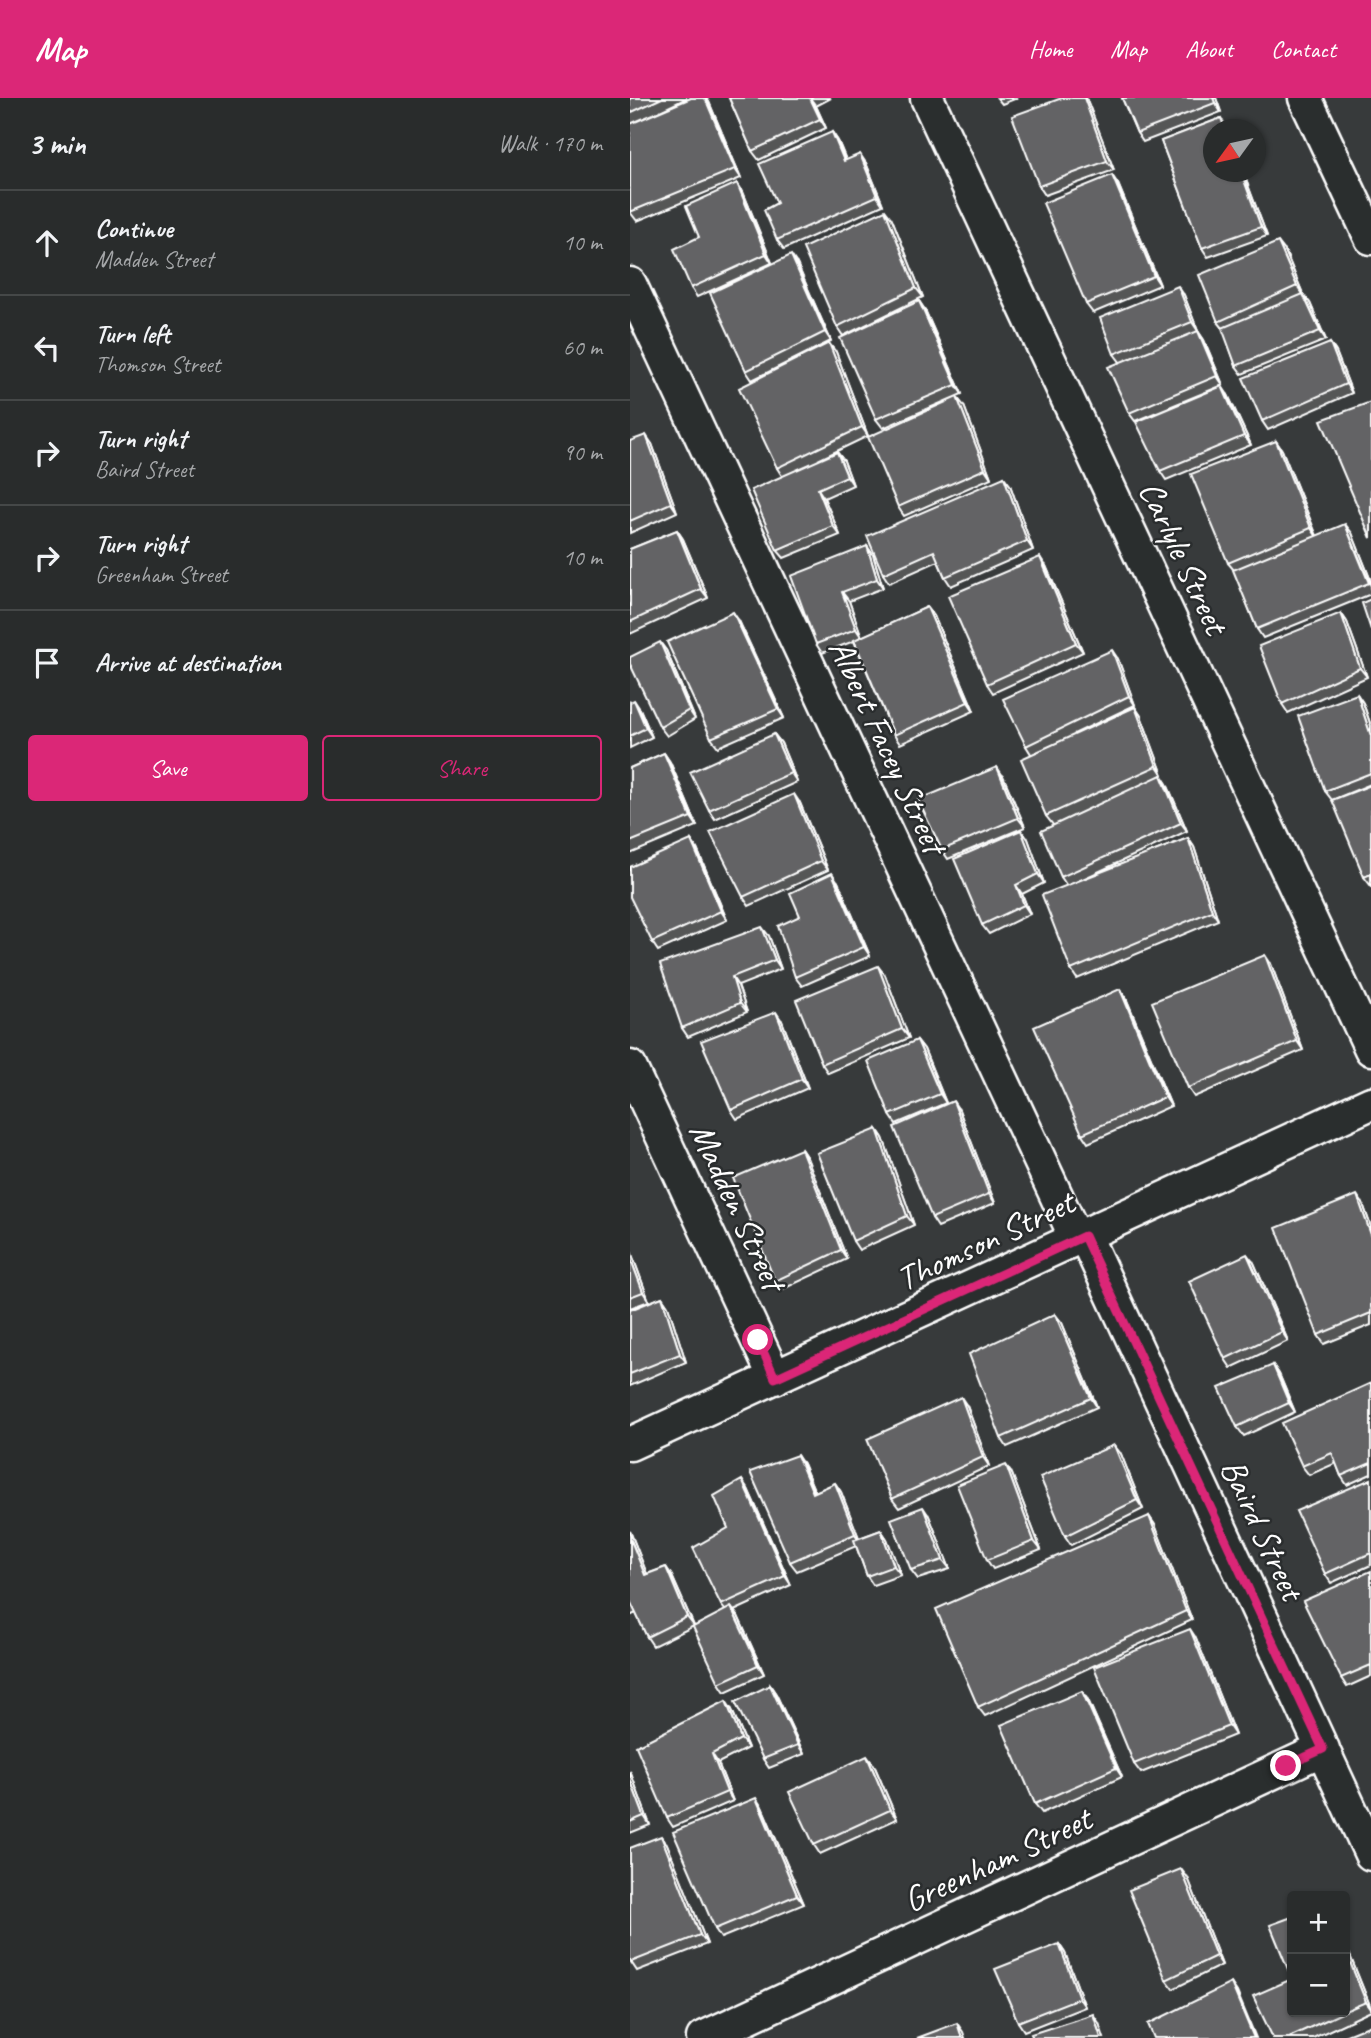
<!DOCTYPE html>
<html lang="en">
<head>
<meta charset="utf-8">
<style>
	body { margin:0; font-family:Caveat,sans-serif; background:#353838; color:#f1f3f6 }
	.controls { position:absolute; right:21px; bottom:21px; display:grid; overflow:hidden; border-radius:7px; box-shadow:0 2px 5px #0004 }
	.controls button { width:63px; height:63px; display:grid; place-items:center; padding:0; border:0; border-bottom:2px solid #454848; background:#292c2c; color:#f1f3f6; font:35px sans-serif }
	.compass { position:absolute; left:573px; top:21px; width:63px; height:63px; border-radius:50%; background:#292c2c; box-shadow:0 2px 5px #0004; rotate:237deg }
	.stop { position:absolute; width:21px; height:21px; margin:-16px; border:5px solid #db2777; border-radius:50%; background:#fff }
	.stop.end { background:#db2777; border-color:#fff; box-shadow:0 2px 7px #0008 }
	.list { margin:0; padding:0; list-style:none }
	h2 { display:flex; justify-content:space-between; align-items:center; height:91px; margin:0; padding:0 28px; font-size:30px }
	h2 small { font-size:23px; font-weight:400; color:#a5a7a9 }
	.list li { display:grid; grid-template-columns:46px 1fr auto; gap:21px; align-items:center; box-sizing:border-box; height:105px; padding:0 28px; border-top:2px solid #454848 }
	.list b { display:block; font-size:26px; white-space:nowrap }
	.list p { margin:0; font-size:23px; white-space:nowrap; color:#a5a7a9 }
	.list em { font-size:23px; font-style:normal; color:#a5a7a9 }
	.actions { display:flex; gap:14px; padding:21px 28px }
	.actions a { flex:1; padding:16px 0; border:2px solid #db2777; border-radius:7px; text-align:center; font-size:24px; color:#db2777 }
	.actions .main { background:#db2777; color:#fff }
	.icon { flex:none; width:38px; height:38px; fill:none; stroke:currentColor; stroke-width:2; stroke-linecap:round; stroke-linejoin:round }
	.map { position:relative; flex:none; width:741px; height:1940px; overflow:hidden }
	header { display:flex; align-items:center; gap:42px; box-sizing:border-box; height:98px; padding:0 35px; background:#db2777; color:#fff }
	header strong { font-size:33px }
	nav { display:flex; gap:38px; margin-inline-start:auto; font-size:24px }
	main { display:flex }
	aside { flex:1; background:#292c2c }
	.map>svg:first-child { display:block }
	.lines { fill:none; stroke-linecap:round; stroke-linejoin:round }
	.minor-casing { stroke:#fff; stroke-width:37 }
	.minor { stroke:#2a2d2e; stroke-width:32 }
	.wall { fill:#555657; stroke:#fff; stroke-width:2 }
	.shaded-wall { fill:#454647; stroke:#fff; stroke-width:2 }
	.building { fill:#636465; stroke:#fff; stroke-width:2 }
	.route { stroke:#db2777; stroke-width:9 }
	.labels { text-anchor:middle; stroke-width:5; stroke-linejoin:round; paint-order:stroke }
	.street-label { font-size:35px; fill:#fff; stroke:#2a2d2e }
</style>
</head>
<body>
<header>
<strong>Map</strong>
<nav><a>Home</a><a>Map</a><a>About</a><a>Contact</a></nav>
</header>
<main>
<aside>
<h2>3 min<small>Walk · 170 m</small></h2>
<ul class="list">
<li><svg class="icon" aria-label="ahead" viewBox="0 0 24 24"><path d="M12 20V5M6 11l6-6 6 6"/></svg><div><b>Continue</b><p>Madden Street</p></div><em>10 m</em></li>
<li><svg class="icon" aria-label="left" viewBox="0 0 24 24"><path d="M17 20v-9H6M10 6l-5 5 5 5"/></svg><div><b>Turn left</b><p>Thomson Street</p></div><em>60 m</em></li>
<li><svg class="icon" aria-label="right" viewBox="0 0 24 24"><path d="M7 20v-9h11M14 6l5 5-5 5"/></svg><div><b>Turn right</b><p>Baird Street</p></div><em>90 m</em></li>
<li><svg class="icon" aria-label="right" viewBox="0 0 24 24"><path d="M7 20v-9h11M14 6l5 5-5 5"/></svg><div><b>Turn right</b><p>Greenham Street</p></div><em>10 m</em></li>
<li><svg class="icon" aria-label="arrive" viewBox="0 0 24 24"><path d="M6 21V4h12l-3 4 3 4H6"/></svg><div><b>Arrive at destination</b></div></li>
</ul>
<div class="actions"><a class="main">Save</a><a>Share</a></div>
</aside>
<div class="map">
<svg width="741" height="1940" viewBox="0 0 741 1940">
	<rect width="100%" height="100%" fill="#373a3b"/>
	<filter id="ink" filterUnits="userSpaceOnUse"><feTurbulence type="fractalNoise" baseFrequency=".0143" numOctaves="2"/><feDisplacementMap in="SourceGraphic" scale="14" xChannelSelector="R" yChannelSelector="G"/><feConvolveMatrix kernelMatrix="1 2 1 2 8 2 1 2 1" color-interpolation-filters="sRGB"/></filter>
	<g filter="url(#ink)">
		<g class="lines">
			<!-- minor casing -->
			<g class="minor-casing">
				<path id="minor" d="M297,0L741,951
					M675,0L741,140
					M0,186L447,1142
					M0,969L145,1280
					M455,1138L741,1756
					M0,1346L741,1005
					M73,1940L693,1651"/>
			</g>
			<!-- minor -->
			<use href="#minor" class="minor"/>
		</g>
		<!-- wall -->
		<path class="wall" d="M0,0H57L26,15L61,0H76L79,4L111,80L7,123L0,114Z
			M99,0H201L186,8L196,30L129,62L122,53Z
			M367,0H387L372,6Z
			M432,0H456L484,72L415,97L409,88Z
			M492,0H586L591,14L513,44L507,35Z
			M591,20L598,32H584V74H613L637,138L578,159L572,150L531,43Z
			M202,34L208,43L216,62L236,65L253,107L154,151L147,142V105Z
			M107,85L113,94L142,165L67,199L61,190L69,139Z
			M488,86L530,187L463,215L456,206Z
			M262,121L293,199L213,238L207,229Z
			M655,153L673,196L680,205L696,242L612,276L606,268L593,230L588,224Z
			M167,166L201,243L122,282L116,273Z
			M554,197L568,233L574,242L593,287L505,323L499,315L490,264L484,256Z
			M289,203L295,212L332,296L253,330L246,321Z
			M700,245L706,254L722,295L638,332L632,323Z
			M206,254L238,338L188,362L207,354L214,363L223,387L194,400L210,437L154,460L147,452L152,378L147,370Z
			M598,297L621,347L536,382L530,373Z
			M334,308L361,380L274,418L268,409Z
			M0,343L22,346L47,414L0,435Z
			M646,343L652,352L687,438L722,435L741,483V496L633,540L627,531L604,472L598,465Z
			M374,379L380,387L403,452L321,488L315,479L308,463L259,485L253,476Z
			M47,432L53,441L78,500L0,536V451Z
			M237,448L243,457L253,490L219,503L232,539L297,509L304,518L344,613L270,646L264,637L224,543L192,555L186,546Z
			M416,468L453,554L363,595L357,586Z
			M711,515L717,524L737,579L658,615L652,606Z
			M109,523L154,620L88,649L81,640Z
			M36,552L65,621L37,638L30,629Z
			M488,561L505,607L444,636L505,609L511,618L533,677L532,678L537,686L557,733L444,785L558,740L564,749L588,822L447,881L441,872L437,788L431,779L423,727L416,718L401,656L396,648Z
			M727,596L733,605L741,628V686L702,702L695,693Z
			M0,604L10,611L22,639L0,650Z
			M144,636L151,645L167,684L85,721L79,712Z
			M34,655L40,664L67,728L0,756V670Z
			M373,678L395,729L318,761L312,752Z
			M741,687V788L734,779Z
			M170,705L198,772L119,808L113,799Z
			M398,741L414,785L392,796L400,816L359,836L352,827Z
			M61,742L67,751L97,822L28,853L22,844Z
			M208,784L240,858L172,888L165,879L170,818Z
			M139,838L151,871L108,888L117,914L58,939L52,930Z
			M641,866L673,952L564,999L558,990Z
			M255,877L279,940L198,975L192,966Z
			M496,900L541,1008L458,1045L452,1036Z
			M152,923L178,990L107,1021L101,1012Z
			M287,942L294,951L316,1005L266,1026L260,1017Z
			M329,1012L365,1105L308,1129L302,1120Z
			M247,1031L253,1040L284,1127L229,1152L223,1143Z
			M171,1051L177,1060L217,1161L151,1192L145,1183Z
			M733,1106L741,1129V1227L694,1246L688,1237Z
			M0,1151L19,1203L0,1210Z
			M624,1165L658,1243L601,1270L595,1261Z
			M32,1199L38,1208L56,1264L0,1288V1212Z
			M425,1216L432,1225L467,1309L377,1349L371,1340Z
			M643,1267L649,1276L665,1314L614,1338L607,1329Z
			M741,1285V1376L717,1387L711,1378L706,1365L679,1377L672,1368Z
			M337,1308L359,1368L269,1410L262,1401Z
			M491,1356L513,1411L441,1447L435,1438Z
			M173,1366L185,1394L205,1385L211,1394L229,1440L251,1432L257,1441L271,1477L243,1487L237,1478L226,1448L167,1473L160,1464Z
			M382,1376L411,1452L363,1471L357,1462Z
			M741,1381V1467L701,1485L695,1476Z
			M118,1391L161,1487L104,1513L108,1518L134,1576L95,1594L89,1585L95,1512L91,1507L98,1430Z
			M299,1418L320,1471L288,1481L281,1472Z
			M519,1418L525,1427L562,1522L355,1618L348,1609Z
			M0,1433L17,1476L36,1469L42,1478L64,1528L23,1548L17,1539L6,1515L0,1518Z
			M741,1473V1578L717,1589L711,1580Z
			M566,1540L605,1637L511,1675L504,1666Z
			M140,1587L146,1596L174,1656L139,1670L133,1661Z
			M458,1602L492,1679L412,1715L405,1706Z
			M102,1612L118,1650L88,1665L103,1703L43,1729L37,1720Z
			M244,1667L267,1721L190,1756L184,1747Z
			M0,1673L20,1727L0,1735Z
			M132,1709L174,1806L91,1840L85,1831Z
			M37,1746L77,1846L7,1873L1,1864Z
			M558,1780L592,1867L543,1891L536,1882Z
			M715,1845L741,1910V1913L683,1940H643L662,1881Z
			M429,1846L435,1855L455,1909L394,1933L388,1924Z"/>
		<!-- shaded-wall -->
		<path class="shaded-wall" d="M75,0H76L79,4L111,80L105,71Z
			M180,0L186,8L196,30L190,21Z
			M454,0H456L457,2L484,72L477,63Z
			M583,0H586L591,14L585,5Z
			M202,34L208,43L220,72L214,63Z
			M230,56L236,65L253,107L247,98Z
			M611,74H613L637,138L631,129Z
			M482,77L488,86L530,187L524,178Z
			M107,85L113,94L142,165L136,156Z
			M255,112L262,121L293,199L286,190Z
			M648,144L655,153L673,196L667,188Z
			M161,157L167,166L201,243L195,234Z
			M548,188L554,197L568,233L562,224Z
			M673,196L680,205L696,242L690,233Z
			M289,203L295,212L332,296L326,287Z
			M568,233L574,242L593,287L587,278Z
			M199,245L206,254L238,338L232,329Z
			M700,245L706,254L722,295L716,286Z
			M592,288L598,297L621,347L614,338Z
			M327,299L334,308L361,380L355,371Z
			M16,337L22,346L47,414L41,405Z
			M646,343L652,352L687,439L681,430Z
			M207,354L214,363L223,387L217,378Z
			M374,379L380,387L403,452L397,443Z
			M188,391L194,400L210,437L203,428Z
			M715,426L722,435L741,483V488Z
			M47,432L53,441L78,500L71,491Z
			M237,448L243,457L253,490L247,481Z
			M410,459L416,468L453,554L446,545Z
			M212,494L219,503L232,540L226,531Z
			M297,509L304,518L344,613L338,604Z
			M103,514L109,523L154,620L148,611Z
			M711,515L717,524L737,579L730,570Z
			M30,544L36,552L65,621L59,612Z
			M482,552L488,561L505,607L499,598Z
			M727,596L733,605L741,628V638Z
			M4,602L10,611L22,639L16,630Z
			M505,609L511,618L533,677L527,668Z
			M144,636L151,645L167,684L161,675Z
			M34,655L40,664L67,728L61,719Z
			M367,669L373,678L395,729L388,720Z
			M531,677L537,686L557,733L551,725Z
			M164,696L170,705L198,772L191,763Z
			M391,732L398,741L414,785L408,776Z
			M558,740L564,749L588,822L582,813Z
			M61,742L67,751L97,822L91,813Z
			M202,775L208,784L240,858L234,849Z
			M386,787L392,796L400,816L394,807Z
			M132,829L139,838L151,871L145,862Z
			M635,857L641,866L673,952L667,943Z
			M248,868L255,877L279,940L272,931Z
			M102,879L108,888L117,914L110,905Z
			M490,891L496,900L541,1008L535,999Z
			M146,914L152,923L178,990L172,981Z
			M287,942L294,951L316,1005L310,996Z
			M323,1003L329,1012L365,1105L359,1096Z
			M247,1031L253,1040L284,1127L277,1118Z
			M171,1051L177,1060L217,1161L211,1152Z
			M727,1097L733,1106L741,1129V1137Z
			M0,1151L19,1203L13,1194L0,1159Z
			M617,1156L624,1165L658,1243L652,1234Z
			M32,1199L38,1208L56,1264L50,1256Z
			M425,1216L432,1225L467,1309L461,1300Z
			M643,1267L649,1276L665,1314L659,1305Z
			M331,1299L337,1308L359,1368L353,1359Z
			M484,1347L491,1356L513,1411L507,1402Z
			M167,1357L173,1366L189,1404L183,1395Z
			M376,1367L382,1376L411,1452L404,1443Z
			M112,1382L118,1391L161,1487L155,1478Z
			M205,1385L211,1394L231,1445L225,1436Z
			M293,1409L299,1418L320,1471L313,1462Z
			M519,1418L525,1427L562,1522L556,1513Z
			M251,1432L257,1441L271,1477L264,1468Z
			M0,1433L21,1486L15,1477L0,1440Z
			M36,1469L42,1478L64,1528L57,1519Z
			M101,1509L108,1518L134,1576L128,1567Z
			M560,1531L566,1540L605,1637L599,1628Z
			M140,1587L146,1596L174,1656L168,1647Z
			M452,1593L458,1602L492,1679L486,1670Z
			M96,1603L102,1612L118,1650L111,1641Z
			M82,1656L88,1665L103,1703L97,1694Z
			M237,1658L244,1667L267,1721L260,1712Z
			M0,1673L20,1727L14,1718L0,1681Z
			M126,1700L132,1709L174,1806L167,1797Z
			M31,1738L37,1746L77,1846L70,1837Z
			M551,1771L558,1780L592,1867L586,1858Z
			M715,1845L741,1910V1911L736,1904L715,1852Z
			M429,1846L435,1855L455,1909L449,1900Z
			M601,1885L607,1894L626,1940H624Z
			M463,1916L469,1925L474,1940H471Z
			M327,1925L333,1934L335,1940H332Z"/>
		<!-- building -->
		<path class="building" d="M0,0H32L0,15Z
			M61,0H75L105,71L0,114V26Z
			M99,0H180L190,21L122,53Z
			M432,0H454L477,63L409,88L382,18Z
			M492,0H583L585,5L507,35Z
			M591,20L595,32H584V74H611L631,129L572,150L531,43Z
			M202,34L214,63L230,56L247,98L147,142L134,112L147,105L129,66Z
			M482,77L524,178L456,206L413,105Z
			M107,85L136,156L61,190L44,151L69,139L56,108Z
			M255,112L286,190L207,229L173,150Z
			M648,144L667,188L588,224L569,177Z
			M161,157L195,234L116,273L80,195Z
			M548,188L562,224L484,256L470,220Z
			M673,196L690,233L606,268L592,230Z
			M289,203L326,287L246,321L210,240Z
			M568,233L587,278L499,315L478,269Z
			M199,245L232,329L147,370L109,290Z
			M700,245L716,286L632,323L613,280Z
			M592,288L614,338L530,373L506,324Z
			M327,299L355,371L268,409L238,339Z
			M741,304V440L691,322Z
			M16,337L41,405L0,423V343Z
			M646,343L681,430L598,465L561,376Z
			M207,354L217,378L188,391L203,428L147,452L121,392Z
			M374,379L397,443L315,479L304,453L253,476L237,438Z
			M715,426L739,485L627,531L603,472Z
			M47,432L71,491L0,524V451Z
			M237,448L247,481L212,494L226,531L186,546L161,478Z
			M410,459L446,545L357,586L318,498Z
			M741,501V532L732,505Z
			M297,509L338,604L264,637L224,542Z
			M103,514L148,611L81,640L37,544Z
			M711,515L730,570L652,606L629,548Z
			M30,544L59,612L30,629L0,566V559Z
			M482,552L499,598L396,648L373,601Z
			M727,596L741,638V675L695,693L668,618Z
			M4,602L16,630L0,638V604Z
			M505,609L527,668L416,718L391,661Z
			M144,636L161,675L79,712L60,674Z
			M34,655L61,719L0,744V670Z
			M367,669L388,720L312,752L288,702Z
			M531,677L551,725L431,779L411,733Z
			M741,687V776L734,779L702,702Z
			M164,696L191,763L113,799L80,734Z
			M391,732L408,776L386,787L394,807L352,827L324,761Z
			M558,740L582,813L441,872L412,797Z
			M61,742L91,813L22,844L0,799V769Z
			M202,775L234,849L165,879L148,828L170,818L160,795Z
			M132,829L145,862L102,879L110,905L52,930L30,866Z
			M635,857L667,943L558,990L522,904Z
			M248,868L272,931L192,966L166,902Z
			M490,891L535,999L452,1036L404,929Z
			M146,914L172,981L101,1012L71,943Z
			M287,942L310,996L260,1017L238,963Z
			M323,1003L359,1096L302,1120L264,1029Z
			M247,1031L277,1118L223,1143L187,1055Z
			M171,1051L211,1152L145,1183L103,1080Z
			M727,1097L741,1137V1215L688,1237L646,1130Z
			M617,1156L652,1234L595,1261L559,1183Z
			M0,1159L13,1194L0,1199Z
			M32,1199L50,1256L0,1276V1212Z
			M425,1216L461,1300L371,1340L339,1256Z
			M643,1267L659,1305L607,1329L589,1290Z
			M741,1285V1365L711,1378L702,1355L672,1368L652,1325Z
			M331,1299L353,1359L262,1401L237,1341Z
			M484,1347L507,1402L435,1438L410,1379Z
			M167,1357L183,1395L205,1385L225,1436L160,1464L120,1374Z
			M376,1367L404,1443L357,1462L327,1387Z
			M741,1381V1455L695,1476L666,1413Z
			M112,1382L155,1478L91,1507L63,1450L98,1430L84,1398Z
			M293,1409L313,1462L281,1472L261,1421Z
			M519,1418L556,1513L348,1609L306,1511Z
			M251,1432L264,1468L237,1478L224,1442Z
			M0,1440L15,1477L36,1469L57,1519L17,1539L1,1505L0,1506Z
			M741,1473V1567L711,1580L673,1503Z
			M101,1509L128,1567L89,1585L63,1529Z
			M560,1531L599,1628L504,1666L464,1569Z
			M140,1587L168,1647L133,1661L105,1604Z
			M452,1593L486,1670L405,1706L371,1627Z
			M96,1603L111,1641L82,1656L97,1694L37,1720L6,1648Z
			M237,1658L260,1712L184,1747L159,1694Z
			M0,1681L14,1718L0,1724Z
			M126,1700L167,1797L85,1831L43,1734Z
			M31,1738L70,1837L1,1864L0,1862V1750Z
			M551,1771L586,1858L536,1882L499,1792Z
			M662,1819V1914H714L657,1940H643L623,1898L662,1881L640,1827Z
			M429,1846L449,1900L388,1924L365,1871Z
			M715,1852L736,1904L715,1913Z
			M601,1885L624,1940H524L518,1926Z
			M463,1916L471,1940H403L401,1936Z
			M327,1925L332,1940H287Z
			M741,1927V1940H709Z"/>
	</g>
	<g class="lines" filter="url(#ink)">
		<!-- route -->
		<path class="route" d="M128,1242L145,1280L454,1138L693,1651L656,1668"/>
	</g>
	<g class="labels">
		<!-- street labels -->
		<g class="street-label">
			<text transform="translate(554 459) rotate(65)" y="12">Carlyle Street</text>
			<text transform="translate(258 648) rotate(65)" y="12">Albert Facey Street</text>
			<text transform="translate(108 1108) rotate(65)" y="12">Madden Street</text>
			<text transform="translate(355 1142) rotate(-25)" y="12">Thomson Street</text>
			<text transform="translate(633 1431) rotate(65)" y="12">Baird Street</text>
			<text transform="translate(367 1761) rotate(-25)" y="12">Greenham Street</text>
		</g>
	</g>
</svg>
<div class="controls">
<button>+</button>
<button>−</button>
</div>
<svg class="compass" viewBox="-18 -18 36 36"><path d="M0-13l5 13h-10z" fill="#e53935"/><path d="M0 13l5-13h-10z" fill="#a5a7a9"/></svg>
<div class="stop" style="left:128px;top:1242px"></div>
<div class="stop end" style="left:656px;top:1668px"></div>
</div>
</main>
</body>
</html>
